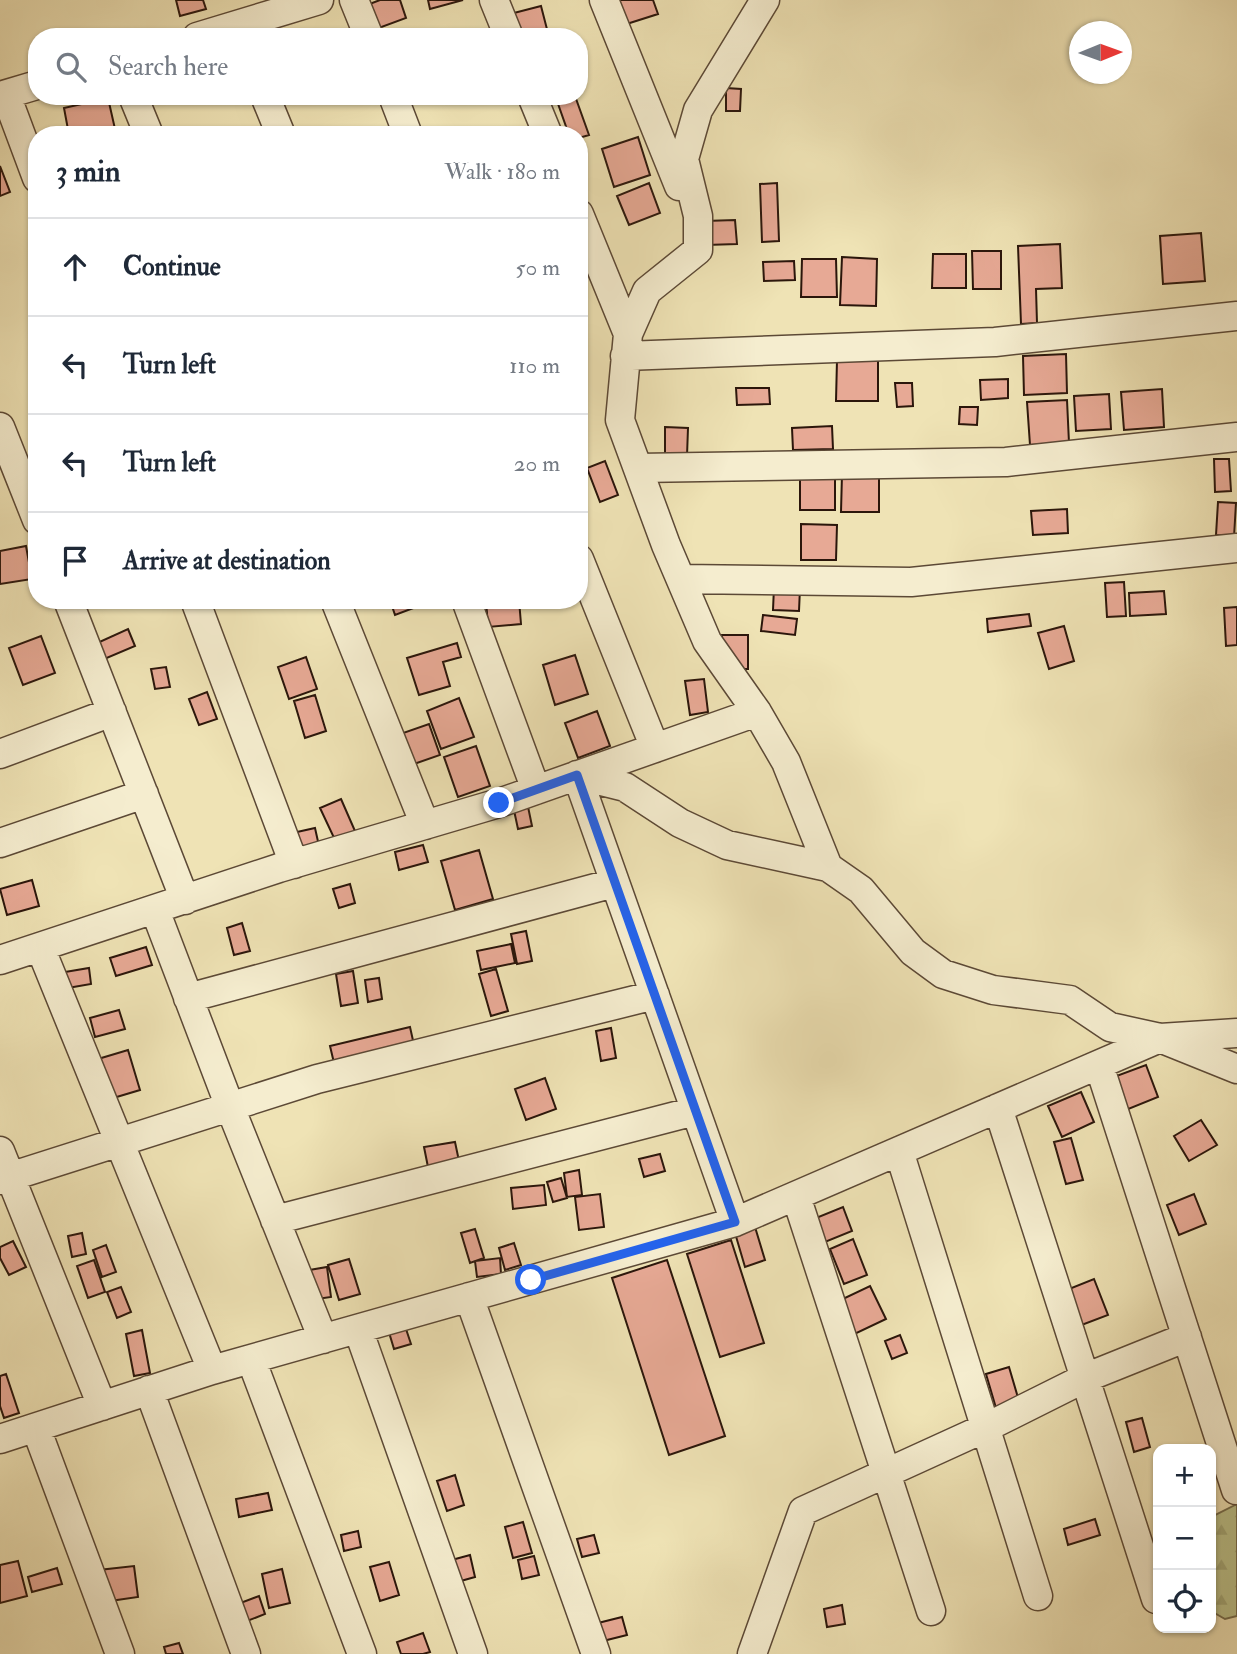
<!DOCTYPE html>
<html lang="en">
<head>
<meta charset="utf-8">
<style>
	body { margin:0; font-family:"IM FELL Double Pica",serif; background:#f2f2f3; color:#1f2937 }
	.controls { position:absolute; right:21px; bottom:21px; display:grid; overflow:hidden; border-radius:14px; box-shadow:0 2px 5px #0004 }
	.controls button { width:63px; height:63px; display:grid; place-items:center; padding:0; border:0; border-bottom:2px solid #e0e1e3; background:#fff; color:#1f2937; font:35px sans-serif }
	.compass { position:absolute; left:1069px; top:21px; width:63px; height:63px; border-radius:50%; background:#fff; box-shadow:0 2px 5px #0004; rotate:89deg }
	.stop { position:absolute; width:21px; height:21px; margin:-16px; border:5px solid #2563eb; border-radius:50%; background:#fff }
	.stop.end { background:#2563eb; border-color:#fff; box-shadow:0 2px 7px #0008 }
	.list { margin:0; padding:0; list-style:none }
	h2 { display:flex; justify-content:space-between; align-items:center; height:91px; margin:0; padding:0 28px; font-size:30px }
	h2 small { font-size:23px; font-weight:400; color:#747a83 }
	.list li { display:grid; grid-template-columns:46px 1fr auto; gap:21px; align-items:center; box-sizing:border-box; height:98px; padding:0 28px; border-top:2px solid #e0e1e3 }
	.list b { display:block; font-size:26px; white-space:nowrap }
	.list em { font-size:23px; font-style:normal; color:#747a83 }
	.icon { flex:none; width:38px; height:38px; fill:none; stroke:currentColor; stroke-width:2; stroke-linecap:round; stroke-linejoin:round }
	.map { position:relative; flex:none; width:1237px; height:1654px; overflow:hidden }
	.search { position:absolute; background:#fff; box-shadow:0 2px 5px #0004; left:28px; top:28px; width:560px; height:77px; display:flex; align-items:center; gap:18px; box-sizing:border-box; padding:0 24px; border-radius:28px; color:#747a83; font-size:26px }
	.panel { position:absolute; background:#fff; box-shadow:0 2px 5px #0004; left:28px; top:126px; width:560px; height:483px; border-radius:28px }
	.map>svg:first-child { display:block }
	.forest { fill:url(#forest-firs); stroke:#736c4c; stroke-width:2 }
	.building { fill:#e7a995; stroke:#2b160b; stroke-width:2 }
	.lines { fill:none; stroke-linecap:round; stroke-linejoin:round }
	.minor-casing { stroke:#5c4936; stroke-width:31 }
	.minor { stroke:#f5edcf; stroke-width:28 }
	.route { stroke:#2563eb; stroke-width:9 }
</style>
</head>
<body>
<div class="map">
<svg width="1237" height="1654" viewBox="0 0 1237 1654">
	<defs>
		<pattern id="forest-firs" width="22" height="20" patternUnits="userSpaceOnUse" patternTransform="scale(1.75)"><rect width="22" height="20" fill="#bbc38c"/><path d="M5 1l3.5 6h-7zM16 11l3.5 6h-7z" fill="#a1a777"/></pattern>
	</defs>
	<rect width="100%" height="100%" fill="#efe3b5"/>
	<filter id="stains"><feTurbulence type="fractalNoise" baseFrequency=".00286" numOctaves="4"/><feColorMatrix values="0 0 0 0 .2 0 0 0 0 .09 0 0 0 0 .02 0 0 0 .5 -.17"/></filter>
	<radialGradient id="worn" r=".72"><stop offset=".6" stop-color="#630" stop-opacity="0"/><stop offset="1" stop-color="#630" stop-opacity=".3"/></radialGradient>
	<!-- forest -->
	<path class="forest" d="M1237,1504V1616L1225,1619L1211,1611V1517Z"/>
	<!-- building -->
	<path class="building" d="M176,0H203L206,9L180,16Z
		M380,0H400L406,18L368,32L359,8Z
		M428,0H463L430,9Z
		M601,0H653L658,14L611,29Z
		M541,6L549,37H515L510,14Z
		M726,88L741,89L740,111H726Z
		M561,96H575L589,135L579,138V135H569L556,98Z
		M108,98L115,129L88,135H69L64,108Z
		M638,137L650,175L614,187L602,149Z
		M0,166L10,192L0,196Z
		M649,183L660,213L629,225L617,196Z
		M777,183L779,241L762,242L760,184Z
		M735,220L737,244L706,245L705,221Z
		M1201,233L1205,281L1163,284L1160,236Z
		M1060,244L1062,288L1036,289L1037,323L1021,324L1018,246Z
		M972,251H1001V289H973Z
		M933,254H966V288H932Z
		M842,257L877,259L876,306L840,305Z
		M802,259H836L837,297H801Z
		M794,261L795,280L764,281L763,262Z
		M1066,354L1067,393L1024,395L1023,356Z
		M837,360H878V401H836Z
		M1008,379V398L981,400L980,380Z
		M895,383H912L913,406L897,407Z
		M736,388H769L770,404L737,405Z
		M1162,389L1164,427L1124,430L1121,392Z
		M1109,394L1111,429L1076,431L1074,396Z
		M1067,400L1069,443L1030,445L1027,402Z
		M960,407H978L977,425L959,424Z
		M832,426L833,449L793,450L792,428Z
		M665,427L688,428L687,456H665Z
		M1214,459H1229L1231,491L1215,492Z
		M605,461L618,495L600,502L587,468Z
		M800,474H835V510H800Z
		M842,474L879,475V512H841Z
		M1218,502L1236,503L1234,537L1216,535Z
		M1067,509L1068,533L1033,535L1031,511Z
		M801,524L837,525L836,560H801Z
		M26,546L32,579L0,584V551Z
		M1124,582L1126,616L1107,617L1105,583Z
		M774,587L800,588L799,611L773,610Z
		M1164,591L1166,614L1130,616L1129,593Z
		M390,600H432V601L395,615Z
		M486,600H519L521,624L488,627Z
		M1237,607V645L1226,646L1224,608Z
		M1029,614L1031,626L988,632L987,619Z
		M763,615L797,619L795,635L761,631Z
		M1064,626L1074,661L1049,669L1038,633Z
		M128,629L135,646L102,660L95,644Z
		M722,635H748V669H722Z
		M41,636L55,673L23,685L9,648Z
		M457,643L461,657L443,662L450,686L419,695L407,658Z
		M575,655L588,694L555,705L543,665Z
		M306,657L317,689L289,699L278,667Z
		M166,667L170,687L155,689L151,669Z
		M704,679L708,712L690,715L685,681Z
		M207,692L217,719L199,725L189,699Z
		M315,695L326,731L305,738L294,701Z
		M459,698L474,737L441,749L427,711Z
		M597,711L610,746L578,758L565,723Z
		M429,724L440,755L414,764L403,733Z
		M476,746L490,786L458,797L444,757Z
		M526,797L532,826L518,829L512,801Z
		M341,799L355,831L335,840L320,808Z
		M315,828L319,846L292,852L288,834Z
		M423,845L428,862L399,870L395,852Z
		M479,850L493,899L455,910L441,861Z
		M32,880L39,906L7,915L0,889Z
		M350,884L355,903L339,908L333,889Z
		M242,923L250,951L234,955L227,928Z
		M526,931L532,961L517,964L511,934Z
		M511,944L515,963L481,970L477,951Z
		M146,947L152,965L116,976L110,958Z
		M89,968L91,984L56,990L53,974Z
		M496,969L508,1011L491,1016L479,974Z
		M353,971L358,1003L341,1006L336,974Z
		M379,978L382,999L368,1002L365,980Z
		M119,1010L125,1029L95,1037L90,1018Z
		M410,1027L414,1045L334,1063L330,1046Z
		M611,1028L616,1058L601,1061L596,1031Z
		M128,1050L140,1090L100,1102L88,1062Z
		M1146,1065L1158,1097L1116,1114L1103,1081Z
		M545,1078L556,1109L526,1120L515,1089Z
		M1081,1092L1094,1122L1062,1137L1048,1106Z
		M1201,1120L1217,1145L1189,1161L1174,1136Z
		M1071,1138L1083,1180L1066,1184L1054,1142Z
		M455,1142L459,1161L428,1167L424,1147Z
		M660,1154L665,1171L644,1177L639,1159Z
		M579,1170L582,1195L567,1197L564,1173Z
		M561,1178L567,1198L553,1202L547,1182Z
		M544,1185L546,1205L513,1209L511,1188Z
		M600,1194L604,1227L579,1230L575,1197Z
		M1194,1194L1206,1224L1179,1235L1167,1205Z
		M843,1207L852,1231L820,1244L811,1220Z
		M755,1227L765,1260L745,1267L735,1233Z
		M475,1229L484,1258L470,1263L461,1233Z
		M82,1233L86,1254L72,1257L68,1236Z
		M853,1239L867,1275L844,1284L830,1249Z
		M731,1240L764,1343L720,1357L687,1254Z
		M13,1241L26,1267L9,1275L0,1258V1247Z
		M514,1243L521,1265L505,1270L499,1248Z
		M106,1245L116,1272L102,1277L93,1250Z
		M500,1258L501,1274L477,1277L475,1261Z
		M349,1259L360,1294L339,1300L328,1265Z
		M94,1260L105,1292L88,1298L77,1266Z
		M667,1260L725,1436L669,1455L612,1278Z
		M327,1267L331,1297L296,1302L292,1273Z
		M1094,1279L1108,1315L1079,1326L1064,1291Z
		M870,1286L886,1319L844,1339L828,1306Z
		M121,1287L131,1312L117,1318L107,1292Z
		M404,1323L411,1344L394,1349L388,1329Z
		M142,1330L150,1373L134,1376L126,1334Z
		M900,1335L907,1353L892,1359L885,1341Z
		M1009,1367L1019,1401L996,1408L986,1374Z
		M6,1374L19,1413L4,1418L0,1406V1376Z
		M1142,1418L1150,1447L1134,1452L1126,1422Z
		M455,1475L464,1505L447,1511L437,1481Z
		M268,1493L272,1510L239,1517L236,1499Z
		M1095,1519L1100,1535L1068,1545L1064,1529Z
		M523,1522L532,1553L513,1558L505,1527Z
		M358,1531L361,1547L344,1551L341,1535Z
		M594,1535L599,1553L582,1557L577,1539Z
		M470,1555L475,1577L443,1586L437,1564Z
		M534,1556L539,1575L522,1579L518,1560Z
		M18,1561L27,1596L0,1603V1565Z
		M389,1562L399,1595L380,1601L370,1567Z
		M134,1566L138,1597L103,1602L99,1570Z
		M57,1568L62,1584L32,1592L28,1577Z
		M282,1569L290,1603L269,1608L262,1574Z
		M259,1596L265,1614L242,1623L235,1605Z
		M842,1605L845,1624L827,1627L824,1609Z
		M622,1617L627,1635L595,1643L590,1625Z
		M423,1633L430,1652L423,1654H401L397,1642Z
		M179,1643L183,1654H166L164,1647Z"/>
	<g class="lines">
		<!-- minor casing -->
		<g class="minor-casing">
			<path id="minor" d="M354,0L369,37
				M494,0L509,37
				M604,0L679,186
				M765,0L698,110L684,159L698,216V250L647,291L628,334L620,420L666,545L707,641L757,712L786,762L828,867
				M197,37L319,0
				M6,95L37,178
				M0,96L37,85
				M133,96L149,135
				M265,96L281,135
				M393,96L408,135
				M532,96L548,135
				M579,214L628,334
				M625,356L995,342L1237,316
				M0,427L37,520
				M638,468L1006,462L1237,437
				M579,559L655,748
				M681,579L911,582L1237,548
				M68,600L185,900
				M195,600L294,864
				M335,600L425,825
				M466,600L536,790
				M0,754L112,712
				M577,775L625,787L680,823L727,845L828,867L861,890L913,952L943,974L993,990L1070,1000L1110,1027L1160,1038L1237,1069
				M577,775L735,1222
				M0,843L144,794
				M155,910L230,1107L323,1339
				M40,947L212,1370
				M0,960L279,868L499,803L757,712
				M188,998L614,883
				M1099,1065L1236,1490
				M998,1108L1156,1599
				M0,1151L102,1406
				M899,1151L1038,1596
				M0,1180L317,1079L655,995
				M796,1196L931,1611
				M275,1220L695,1111
				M469,1297L596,1654
				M358,1329L473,1654
				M251,1359L362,1654
				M149,1390L246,1654
				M36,1428L120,1654
				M0,1439L212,1370L735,1222L1160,1038L1237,1033
				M752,1654L803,1511L985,1428L1085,1378L1187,1337"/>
		</g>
		<!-- minor -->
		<use href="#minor" class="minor"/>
	</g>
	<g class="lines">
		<!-- route -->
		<path class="route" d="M499,803L577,775L735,1222L531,1280"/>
	</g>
	<rect width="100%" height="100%" filter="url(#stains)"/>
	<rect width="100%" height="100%" fill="url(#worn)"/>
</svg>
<div class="controls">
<button>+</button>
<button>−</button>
<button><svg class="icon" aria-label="locate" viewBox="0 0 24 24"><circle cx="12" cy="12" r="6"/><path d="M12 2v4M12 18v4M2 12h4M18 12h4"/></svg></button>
</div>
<svg class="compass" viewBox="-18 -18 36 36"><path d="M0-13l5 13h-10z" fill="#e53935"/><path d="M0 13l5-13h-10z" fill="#747a83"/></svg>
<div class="stop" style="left:531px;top:1280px"></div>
<div class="stop end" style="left:499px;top:803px"></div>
<div class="search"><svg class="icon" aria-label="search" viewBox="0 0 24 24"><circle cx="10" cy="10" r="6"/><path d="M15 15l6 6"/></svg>Search here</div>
<section class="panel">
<h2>3 min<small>Walk · 180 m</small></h2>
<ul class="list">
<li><svg class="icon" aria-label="ahead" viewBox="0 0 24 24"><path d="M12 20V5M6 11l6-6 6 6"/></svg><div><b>Continue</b></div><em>50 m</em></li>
<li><svg class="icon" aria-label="left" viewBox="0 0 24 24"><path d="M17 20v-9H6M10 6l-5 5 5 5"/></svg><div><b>Turn left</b></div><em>110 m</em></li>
<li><svg class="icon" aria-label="left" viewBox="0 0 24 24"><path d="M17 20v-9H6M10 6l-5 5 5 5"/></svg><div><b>Turn left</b></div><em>20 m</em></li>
<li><svg class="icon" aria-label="arrive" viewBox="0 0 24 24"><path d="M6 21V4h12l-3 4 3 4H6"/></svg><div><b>Arrive at destination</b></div></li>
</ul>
</section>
</div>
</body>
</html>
